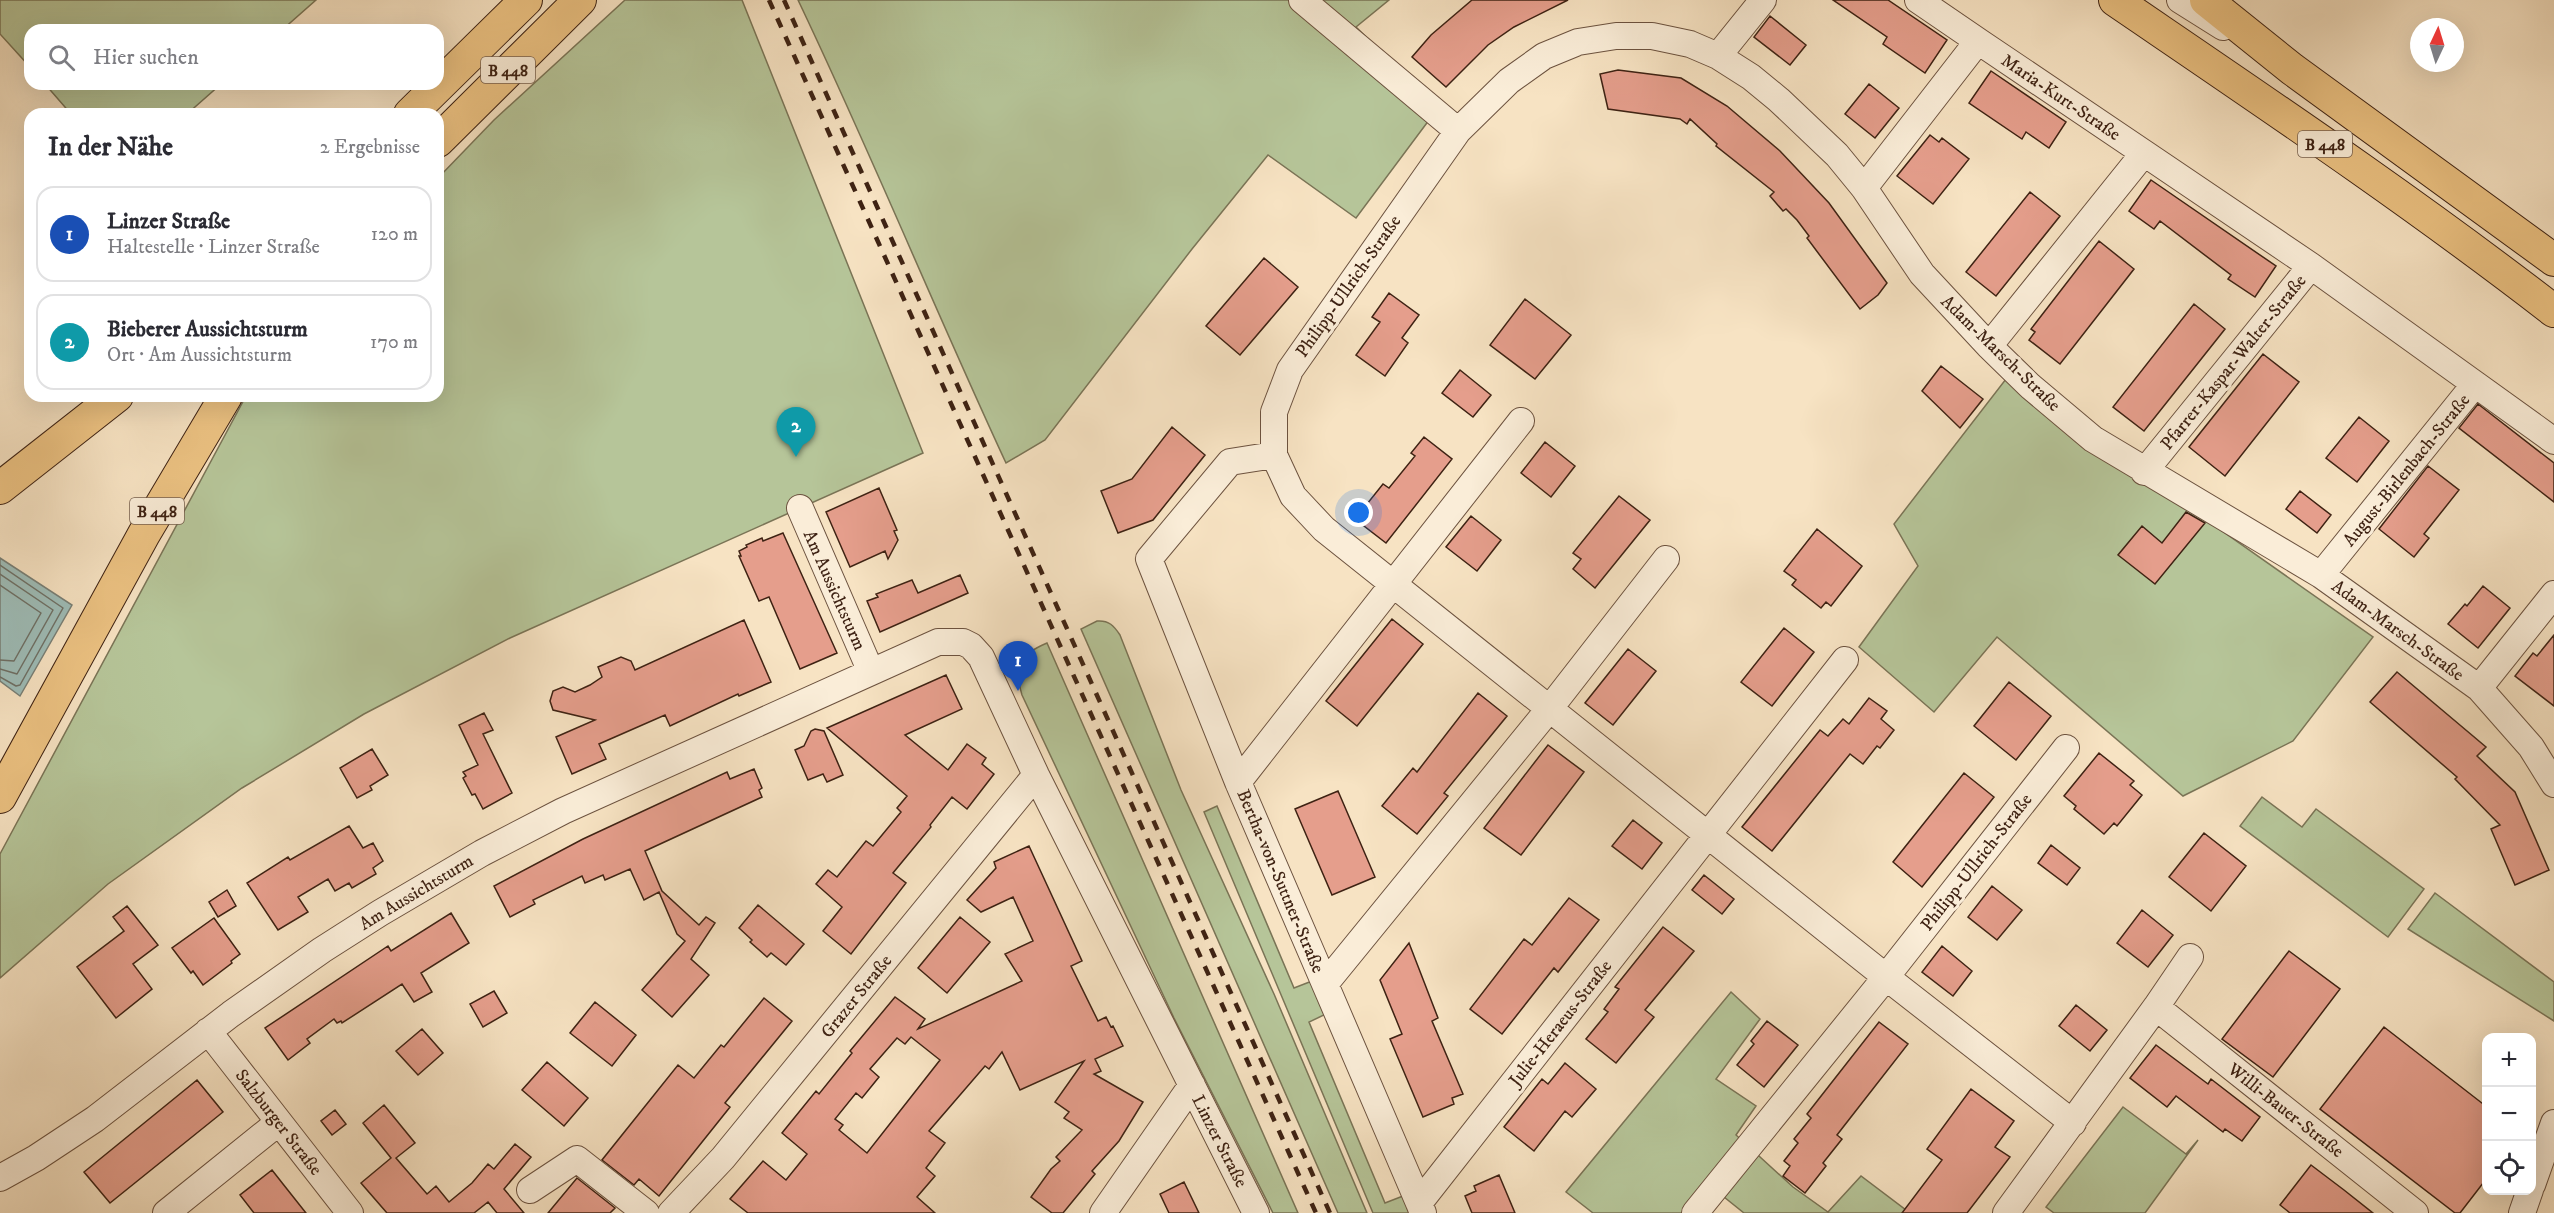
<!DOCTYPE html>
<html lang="de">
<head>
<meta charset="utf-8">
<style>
	body { margin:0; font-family:"IM FELL DW Pica",serif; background:#f7f7f7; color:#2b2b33 }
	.controls { position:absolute; right:18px; bottom:18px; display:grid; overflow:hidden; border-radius:12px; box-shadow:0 6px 24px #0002 }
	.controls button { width:54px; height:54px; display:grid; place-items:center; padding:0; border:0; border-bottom:2px solid #e1e1e2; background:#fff; color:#2b2b33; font:30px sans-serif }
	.compass { position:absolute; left:2410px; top:18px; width:54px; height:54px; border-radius:50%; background:#fff; box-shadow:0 6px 24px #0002; rotate:4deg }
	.you { position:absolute; left:1359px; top:513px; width:21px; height:21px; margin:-15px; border:4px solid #fff; border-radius:50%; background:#1a73e8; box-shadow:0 0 0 9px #1a73e833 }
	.badge { display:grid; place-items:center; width:39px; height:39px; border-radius:50%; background:#8f2418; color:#fff; font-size:20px; font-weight:700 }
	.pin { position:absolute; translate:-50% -50px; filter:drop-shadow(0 2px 3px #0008) }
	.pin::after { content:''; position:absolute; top:32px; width:21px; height:18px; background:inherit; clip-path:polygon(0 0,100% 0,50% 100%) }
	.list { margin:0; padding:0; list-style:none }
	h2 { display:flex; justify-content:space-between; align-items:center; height:78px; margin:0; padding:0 24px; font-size:26px }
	h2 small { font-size:20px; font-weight:400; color:#7c7c81 }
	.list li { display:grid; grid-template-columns:39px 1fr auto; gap:18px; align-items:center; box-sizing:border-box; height:96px; margin:0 12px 12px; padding:0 12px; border:2px solid #e1e1e2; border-radius:18px }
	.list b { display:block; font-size:22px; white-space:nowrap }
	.list p { margin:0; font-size:20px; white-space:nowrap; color:#7c7c81 }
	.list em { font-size:20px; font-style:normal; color:#7c7c81 }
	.icon { flex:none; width:33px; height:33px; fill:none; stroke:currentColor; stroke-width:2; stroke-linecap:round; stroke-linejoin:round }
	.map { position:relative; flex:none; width:2554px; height:1213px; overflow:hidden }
	.search { position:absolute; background:#fff; box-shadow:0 6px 24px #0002; left:24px; top:24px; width:420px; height:66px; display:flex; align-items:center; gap:15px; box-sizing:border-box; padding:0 21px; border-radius:18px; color:#7c7c81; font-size:22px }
	.panel { position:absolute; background:#fff; box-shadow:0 6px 24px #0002; left:24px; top:108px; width:420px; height:294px; border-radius:18px }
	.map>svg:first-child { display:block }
	.green { fill:#b6c599; stroke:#7a7456; stroke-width:1.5 }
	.water { fill:#9ebdb8; stroke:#787f76; stroke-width:1.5 }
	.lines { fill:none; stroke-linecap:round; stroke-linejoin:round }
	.shore { stroke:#6e7066; stroke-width:1.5 }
	.building { fill:#e59e8c; stroke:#3e2213; stroke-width:1.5; fill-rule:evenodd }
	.minor-casing { stroke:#6c523f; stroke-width:28 }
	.major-casing { stroke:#3e2213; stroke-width:34 }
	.minor { stroke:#faedd8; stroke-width:26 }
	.major { stroke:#ecc282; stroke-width:32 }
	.rail { stroke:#3e2213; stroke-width:4.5; stroke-dasharray:10 10; stroke-linecap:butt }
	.labels { text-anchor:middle; stroke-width:6; stroke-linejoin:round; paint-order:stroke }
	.shield { fill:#faedd8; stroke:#765f4e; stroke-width:1.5 }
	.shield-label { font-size:16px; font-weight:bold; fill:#3e2213 }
	.street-label { font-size:18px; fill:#3e2213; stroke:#faedd8 }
</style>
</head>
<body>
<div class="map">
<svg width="2554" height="1213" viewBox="0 0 2554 1213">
	<rect width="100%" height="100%" fill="#f7e3c3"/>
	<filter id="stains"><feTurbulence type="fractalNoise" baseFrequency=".00333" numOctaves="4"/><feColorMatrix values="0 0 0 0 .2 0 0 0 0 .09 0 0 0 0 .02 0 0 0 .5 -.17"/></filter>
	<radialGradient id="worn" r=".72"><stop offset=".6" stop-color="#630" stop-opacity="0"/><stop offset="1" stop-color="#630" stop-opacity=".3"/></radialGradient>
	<!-- green -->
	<path class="green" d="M0,0H316L282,30H30V67L0,34Z
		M625,0H742L923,453L510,638L364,714L242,788L108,884L0,978V854L246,396H438V178L494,120Z
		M798,0H1389L1356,27L1438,108L1356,218L1268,155L1192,249L1045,440L1006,463C935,310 871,153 798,0Z
		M45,84H221L187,114H71Z
		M2006,379L2373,637L2293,741L2183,796L1997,637L1934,712L1859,647L1918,566L1894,524Z
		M1097,621C1109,620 1114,626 1120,635L1181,790L1274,994L1367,1213H1338L1081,629Z
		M1047,643L1298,1213H1273L1174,1018L1022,695C1013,664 1019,655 1047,643Z
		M2262,797L2302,827L2316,809L2424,889L2388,937L2240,826Z
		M1217,806L1294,988L1312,981L1326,1014L1309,1022L1385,1203L1403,1196L1411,1213H1373L1204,812Z
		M2435,893L2554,982V1021L2408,929Z
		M1731,992L1760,1019L1716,1079L1756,1106L1736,1135L1793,1187L1828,1212L1861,1176L1910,1213H1744L1709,1185L1686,1213H1593L1566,1192Z
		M2123,1107L2186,1154L2198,1140L2145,1213H2054L2046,1207Z"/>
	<!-- water -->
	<path class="water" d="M0,558L72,605L20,696L0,681Z"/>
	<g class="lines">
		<!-- shore -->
		<path class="shore" d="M0,565L63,608L20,685L16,686L0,677
			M0,574L53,610L17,674L0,669
			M0,585L41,613L14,661L0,660"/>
	</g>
	<!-- building -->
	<path class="building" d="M1472,0H1568L1514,27L1488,45L1446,87L1412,57L1431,35Z
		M1833,0H1888L1947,40L1925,73L1883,44L1887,37Z
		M1770,16L1806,45L1790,65L1754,37Z
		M1618,70L1681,78L1727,106L1780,151L1829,203L1887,283L1878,295L1860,309L1807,238L1809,236L1797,220L1786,209L1783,211L1770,196L1774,192L1716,146L1717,144L1690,119L1687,124L1680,119L1608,109L1600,74Z
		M1991,71L2066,122L2049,148L2026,132L2022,139L1969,103Z
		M1869,84L1899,108L1875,138L1845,114Z
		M1930,135L1939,142L1942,138L1969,159L1933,204L1897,176Z
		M2151,180L2276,266L2255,297L2228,279L2231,275L2160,221L2154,229L2129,211Z
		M2030,192L2060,216L1996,296L1966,272Z
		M2099,241L2134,269L2060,364L2029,340L2035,332L2031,329Z
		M1264,258L1298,287L1240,355L1206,326Z
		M1389,293L1419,315L1402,338L1408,343L1385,376L1356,355L1380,322L1372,317Z
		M1525,299L1571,335L1535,379L1490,345Z
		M2194,304L2225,329L2144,431L2113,407Z
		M2263,354L2299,382L2225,476L2189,447Z
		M1941,366L1983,399L1960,428L1922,391Z
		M1460,370L1491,395L1473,417L1442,393Z
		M2478,404L2554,463V502L2459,428Z
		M2359,417L2389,441L2357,482L2326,458Z
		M1172,427L1205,455L1153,520L1118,533L1101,491L1132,479Z
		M1424,437L1452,459L1386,543L1355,519L1383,484L1389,488L1415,456L1411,453Z
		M1545,442L1575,466L1551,497L1521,473Z
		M2428,466L2459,490L2424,534L2429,538L2414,557L2379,529Z
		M879,488L897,530L894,531L898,540L888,559L885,551L850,567L826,512Z
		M2300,491L2331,515L2317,533L2286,509Z
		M1619,496L1650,520L1595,588L1573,569L1581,559L1573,553Z
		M2186,512L2205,523L2155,584L2118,555L2142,526L2162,543Z
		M1471,516L1501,540L1477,571L1446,547Z
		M1817,529L1862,566L1831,606L1826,602L1821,608L1792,585L1796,580L1784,571Z
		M783,533L837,653L800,669L769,597L759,601L739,556H741L739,551L747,547L746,545L762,538L763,541Z
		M960,575L968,593L880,632L867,601L878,597L876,594L912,580L918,593Z
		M2483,586L2510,608L2478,648L2448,624L2465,604L2467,606Z
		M1392,619L1423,644L1357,726L1326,701Z
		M744,620L771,682L739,696L738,694L670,726L665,715L599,744L606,759L572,774L556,737L595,720L553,710L550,701L553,691L563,687L575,692L590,685L602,677L598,667L621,657L631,661L635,670Z
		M1784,628L1814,652L1772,706L1741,682Z
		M2554,635V706L2515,676L2533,653L2537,656Z
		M1628,649L1656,671L1613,725L1585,703Z
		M2397,672L2486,747L2477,756L2515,792L2549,870L2515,885L2491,829L2500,825L2455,779L2457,777L2370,702Z
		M946,675L962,709L905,735L948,770L967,744L986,758L982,764L994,774L967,809L952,797L930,825L931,827L893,873L906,883L851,954L823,931L842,907L816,884L828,870L837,877L866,841L873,846L901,812L897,808L907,796L827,728Z
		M2009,682L2051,716L2016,760L1974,726Z
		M1478,693L1507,716L1444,793L1448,796L1417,834L1382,806L1413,768L1417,772Z
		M1869,698L1887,711L1881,719L1894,730L1880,748L1877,746L1863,764L1850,754L1772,851L1742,827L1820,730L1828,736L1843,719L1849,724Z
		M484,713L493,730L483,734L512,793L483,809L475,794L472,795L463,778L466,776L463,772L478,765L459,725Z
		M815,729L824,731L843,775L827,782L823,774L808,780L795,750L804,746L811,731Z
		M1548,745L1584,772L1521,855L1484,828Z
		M372,749L388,775L370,786L372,790L357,798L340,768Z
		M2099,753L2134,781L2130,785L2142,795L2117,826L2114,823L2104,834L2074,809L2076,806L2064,796Z
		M754,769L762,788L759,790L762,797L645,851L662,891L699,925L706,917L715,923L691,959L709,975L672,1017L642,990L685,941L677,934L659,892L644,900L630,869L605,880L603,875L585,883L582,876L533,900L535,904L510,917L494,886L583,839L727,772L730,779Z
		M1964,773L1994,797L1922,887L1893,862Z
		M1338,791L1375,877L1332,895L1295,809Z
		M1633,820L1662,843L1642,869L1612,846Z
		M349,826L363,848L373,843L383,861L373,868L376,874L352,888L349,883L335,891L328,879L298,897L308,912L278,930L247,883L288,857L290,860Z
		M2204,833L2246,866L2211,911L2169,877Z
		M2051,845L2080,868L2067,885L2038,863Z
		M1029,846L1082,961L1071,966L1098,1021L1106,1017L1111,1027L1113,1026L1123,1046L1095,1059L1101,1071L1094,1074L1143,1102L1119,1141L1092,1171L1095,1174L1063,1213H1052L1031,1197L1051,1169L1060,1161L1056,1157L1082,1130L1064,1118L1069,1112L1055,1102L1084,1061L1020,1090L1002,1052L989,1069L985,1066L929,1131L945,1143L926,1168L935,1176L917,1197L935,1213H748L730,1199L763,1161L786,1180L807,1154L782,1133L816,1091L819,1094L852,1053L850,1051L895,997L925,1019L918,1029L1022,981L1005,954L1033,941L1013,897L981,912L967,900L996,868L994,862ZM911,1037L940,1060L867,1153L839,1130L843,1125L835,1119L856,1093L862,1098L879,1077L870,1069L897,1038L905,1044Z
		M1704,875L1734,899L1722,914L1692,890Z
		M1992,886L2022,910L1997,940L1968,917Z
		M227,890L236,906L218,917L209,902Z
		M1569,898L1599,920L1558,972L1554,968L1502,1034L1470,1009L1524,939L1532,945Z
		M758,905L804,944L786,965L771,953L767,957L750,942L752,940L739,928Z
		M127,906L158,945L133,964L152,989L116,1018L77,967L124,931L113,917Z
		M2142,910L2173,935L2148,967L2117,943Z
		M451,913L469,943L421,973L432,992L414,1002L402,984L342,1023L341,1021L337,1023L334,1019L307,1039L310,1043L288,1060L265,1028L388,946L391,951Z
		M960,917L990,942L947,993L918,968Z
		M214,918L240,954L231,961L232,963L203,985L193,971L191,973L172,948Z
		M1663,927L1694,951L1645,1010L1654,1017L1616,1063L1586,1039L1608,1012L1604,1009L1619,989L1615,987Z
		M1409,943L1438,1018L1432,1021L1463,1094L1452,1098L1454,1104L1423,1117L1390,1039L1402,1034L1380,980Z
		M1942,946L1972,971L1953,996L1922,972Z
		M2289,951L2340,989L2273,1077L2222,1039Z
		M494,991L507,1013L483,1027L470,1004Z
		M764,998L792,1021L725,1103L730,1107L659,1196L639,1179L634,1185L602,1160L678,1065L694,1078L721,1045L724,1047Z
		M595,1002L636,1035L612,1066L570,1033Z
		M2076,1005L2107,1030L2090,1051L2059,1026Z
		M1767,1021L1798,1045L1764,1087L1737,1065L1754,1044L1751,1041Z
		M1879,1022L1908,1044L1837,1135L1842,1139L1823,1163L1826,1166L1805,1193L1783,1176L1790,1166L1784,1161L1798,1143L1794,1139L1811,1118L1807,1114Z
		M2384,1027L2487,1107V1178L2460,1213H2455L2320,1109Z
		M422,1029L443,1053L418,1075L396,1051Z
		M2156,1045L2208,1084L2211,1079L2260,1117L2242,1141L2225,1129L2223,1132L2176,1096L2167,1107L2130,1078Z
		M547,1062L588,1098L564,1126L522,1090Z
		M1565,1063L1596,1089L1572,1117L1565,1111L1534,1151L1504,1127L1542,1079L1548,1084Z
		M197,1080L223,1112L110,1203L84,1172Z
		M1971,1089L2014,1121L1995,1147L2010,1157L1967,1213H1902L1942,1160L1927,1149Z
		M384,1105L415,1143L396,1158L427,1194L436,1186L449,1202L472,1183L488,1164L494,1169L515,1144L531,1157L504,1189L524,1213H497L488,1202L474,1213H387L361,1183L391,1158L363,1123Z
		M335,1110L346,1124L332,1135L321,1121Z
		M2311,1165L2344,1190L2373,1213H2290L2280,1205Z
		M272,1170L283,1184L306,1213H254L240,1195Z
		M1499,1175L1515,1213H1472L1465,1196L1476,1191L1474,1186Z
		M577,1178L615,1208L610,1213H548Z
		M1184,1182L1199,1213H1169L1160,1194Z"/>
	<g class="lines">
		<!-- minor casing -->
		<g class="minor-casing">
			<path id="minor" d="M1302,0L1458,131
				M2180,0L2223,27
				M1978,41L2144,153
				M1718,56L1763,0
				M1864,188L1978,41L1918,0
				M2311,266L2475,384
				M1989,346L2144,153L2311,266L2144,472
				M1274,455L1230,462L1149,559L1238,782L1325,984L1550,708L1666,559
				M800,508L871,672
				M2321,575L2475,384L2554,441
				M2479,688L2554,594
				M1238,782L1521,421
				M1325,984L1419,1203
				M2156,1007L2415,1213
				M208,1031L350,1213
				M2073,1123L1886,977L1324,529L1293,496L1274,455V412L1290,370L1458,131L1509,81L1544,56L1578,42L1616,36H1652L1690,44L1718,56L1751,77L1779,100L1837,155L1864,188L1922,274L1989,346L2030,386L2093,439L2321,575L2479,688L2531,747L2554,784
				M0,1178L36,1158L95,1119L231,1014L322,950L380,913L482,853L563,811L938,642H963L971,646L981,657L1036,775L1256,1213
				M2532,1185L2554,1123
				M530,1190L577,1159L646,1213
				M166,1213L279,1122
				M671,1213L723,1158L1036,775
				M1103,1213L1192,1085
				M1423,1213L1419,1203L1845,660
				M1695,1213L1886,977L2066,748
				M2006,1213L2156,1007L2190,957
				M2522,1213L2530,1190"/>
		</g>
		<!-- major casing -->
		<g class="major-casing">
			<path id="major" d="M2115,0C2263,101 2412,201 2554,311
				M2206,0L2292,69L2554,260
				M410,114L526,0
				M438,141L580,0
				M0,488L117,396
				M0,797L144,534L226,396"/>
		</g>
		<!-- minor -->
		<use href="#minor" class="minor"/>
		<!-- major -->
		<use href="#major" class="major"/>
		<!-- rail -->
		<path class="rail" d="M769,0L1316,1213
			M784,0L1330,1213"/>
	</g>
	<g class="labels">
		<!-- shield labels -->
		<g class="shield">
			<rect x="481" y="57" width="54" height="26" rx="4.5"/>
			<rect x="2298" y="131" width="54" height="26" rx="4.5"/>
			<rect x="130" y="498" width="54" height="26" rx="4.5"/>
		</g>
		<g class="shield-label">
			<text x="508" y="76">B 448</text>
			<text x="2325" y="150">B 448</text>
			<text x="157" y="517">B 448</text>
		</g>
		<!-- street labels -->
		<g class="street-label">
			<text transform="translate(2061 97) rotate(34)" y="6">Maria-Kurt-Straße</text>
			<text transform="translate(1348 286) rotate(-55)" y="6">Philipp-Ullrich-Straße</text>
			<text transform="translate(2001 353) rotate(44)" y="6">Adam-Marsch-Straße</text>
			<text transform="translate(2233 362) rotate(-51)" y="6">Pfarrer-Kaspar-Walter-Straße</text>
			<text transform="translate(2406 470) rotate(-51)" y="6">August-Birlenbach-Straße</text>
			<text transform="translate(835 590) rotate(66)" y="6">Am Aussichtsturm</text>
			<text transform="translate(2398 630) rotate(36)" y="6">Adam-Marsch-Straße</text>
			<text transform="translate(1976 862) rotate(-52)" y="6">Philipp-Ullrich-Straße</text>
			<text transform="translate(1281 881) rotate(67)" y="6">Bertha-von-Suttner-Straße</text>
			<text transform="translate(416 892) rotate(-31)" y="6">Am Aussichtsturm</text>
			<text transform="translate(856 996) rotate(-51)" y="6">Grazer Straße</text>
			<text transform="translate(1560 1023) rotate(-52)" y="6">Julie-Heraeus-Straße</text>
			<text transform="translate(2286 1110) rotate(38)" y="6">Willi-Bauer-Straße</text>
			<text transform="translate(279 1122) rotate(52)" y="6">Salzburger Straße</text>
			<text transform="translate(1220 1141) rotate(63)" y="6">Linzer Straße</text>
		</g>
	</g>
	<rect width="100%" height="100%" filter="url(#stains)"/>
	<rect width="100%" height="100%" fill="url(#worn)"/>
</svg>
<div class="controls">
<button>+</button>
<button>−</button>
<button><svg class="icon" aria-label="locate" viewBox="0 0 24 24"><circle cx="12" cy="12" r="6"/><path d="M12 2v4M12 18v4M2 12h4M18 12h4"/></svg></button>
</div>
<svg class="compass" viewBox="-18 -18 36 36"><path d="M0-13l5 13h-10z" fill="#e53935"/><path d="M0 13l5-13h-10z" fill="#7c7c81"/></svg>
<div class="you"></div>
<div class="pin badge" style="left:1018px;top:691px;background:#1a4fb4">1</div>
<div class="pin badge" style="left:796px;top:457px;background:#0f9aa8">2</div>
<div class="search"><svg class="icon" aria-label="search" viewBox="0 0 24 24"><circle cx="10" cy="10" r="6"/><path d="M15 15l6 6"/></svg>Hier suchen</div>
<section class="panel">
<h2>In der Nähe<small>2 Ergebnisse</small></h2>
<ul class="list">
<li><span class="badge" style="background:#1a4fb4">1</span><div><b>Linzer Straße</b><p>Haltestelle · Linzer Straße</p></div><em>120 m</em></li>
<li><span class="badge" style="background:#0f9aa8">2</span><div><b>Bieberer Aussichtsturm</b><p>Ort · Am Aussichtsturm</p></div><em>170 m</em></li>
</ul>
</section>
</div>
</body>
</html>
